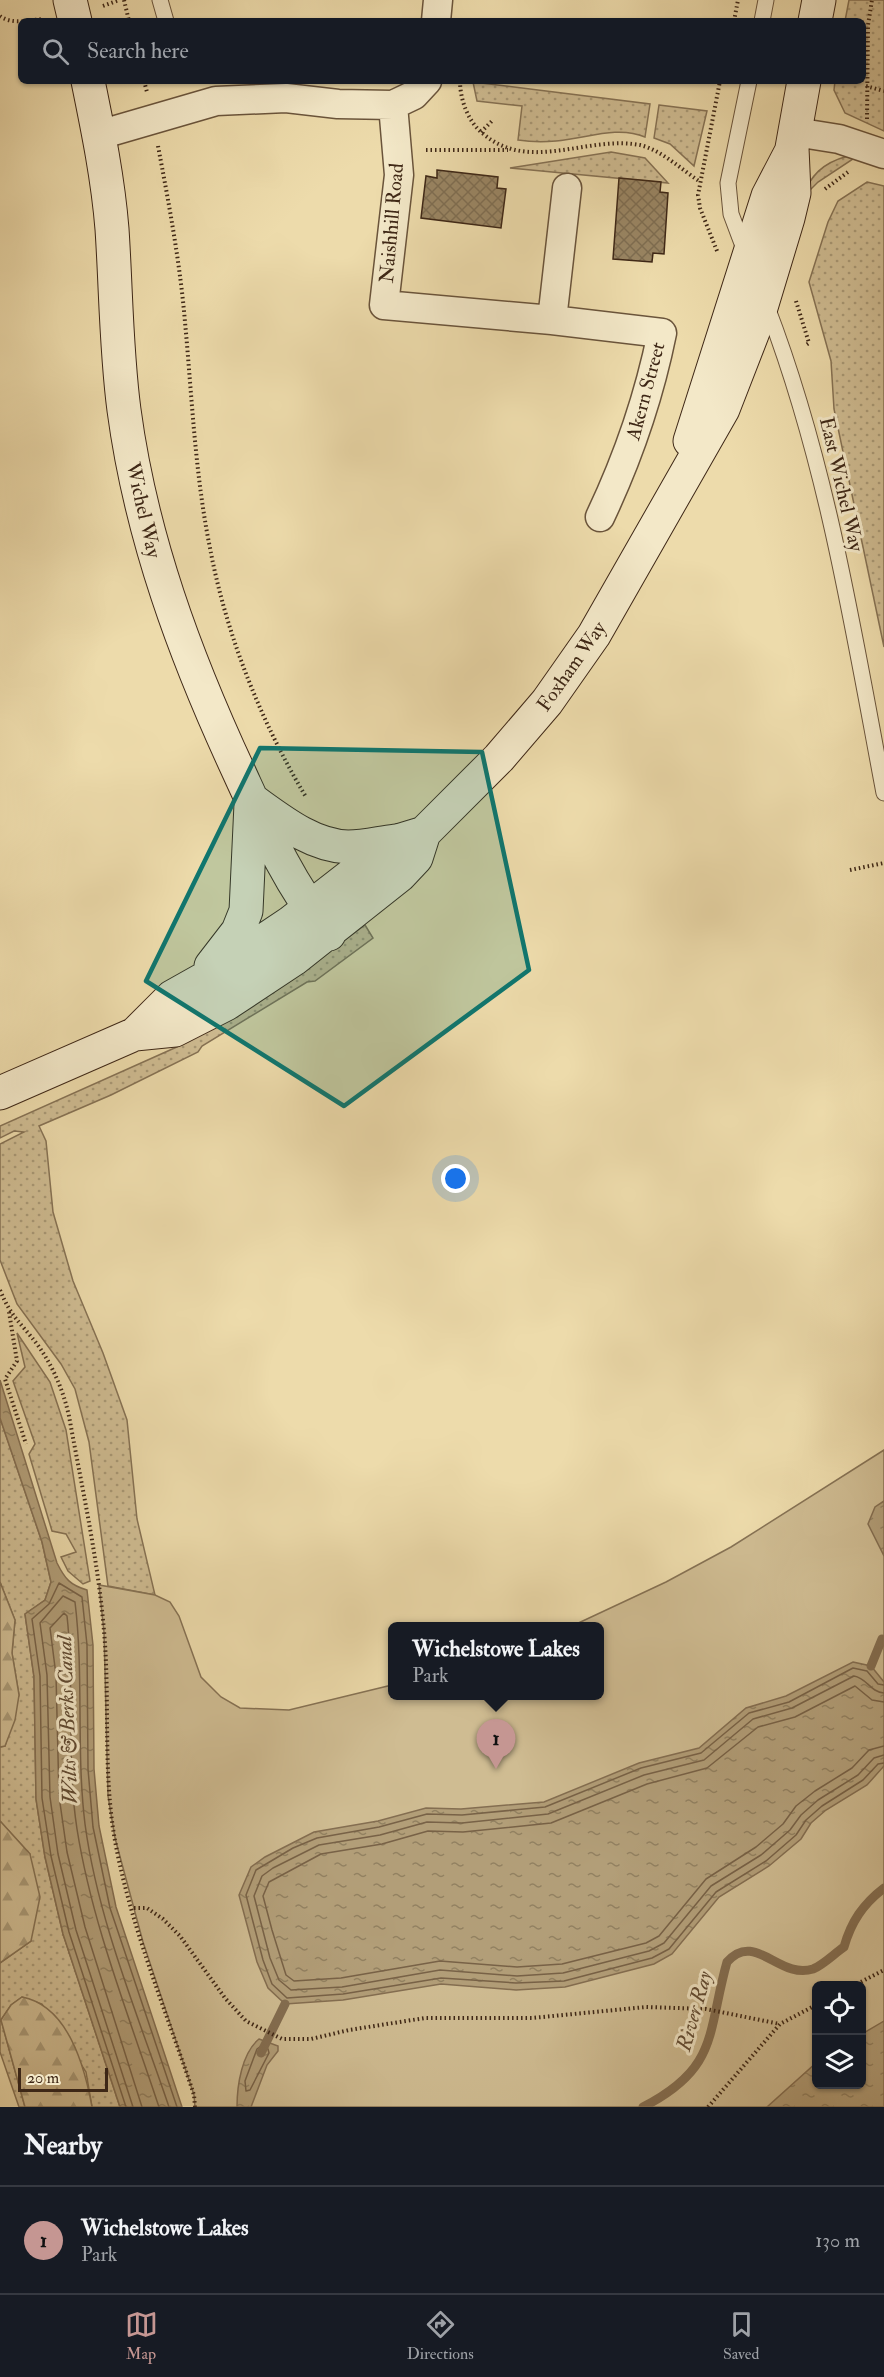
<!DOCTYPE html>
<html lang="en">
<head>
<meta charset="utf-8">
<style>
	body { margin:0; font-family:"IM FELL Double Pica",serif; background:#242831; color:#f1f3f6 }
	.controls { position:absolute; right:18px; bottom:18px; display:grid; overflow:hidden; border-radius:9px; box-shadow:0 2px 4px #0004 }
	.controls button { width:54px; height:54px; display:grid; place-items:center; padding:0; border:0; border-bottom:2px solid #363941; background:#171b24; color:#f1f3f6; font:30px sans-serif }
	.scale { position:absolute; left:18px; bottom:15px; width:90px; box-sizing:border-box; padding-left:6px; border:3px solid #3e2716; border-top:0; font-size:16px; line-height:21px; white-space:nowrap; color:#3e2716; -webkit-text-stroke:4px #f3e8c8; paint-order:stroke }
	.you { position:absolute; left:456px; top:1179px; width:21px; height:21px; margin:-15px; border:4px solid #fff; border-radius:50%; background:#1a73e8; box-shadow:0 0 0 9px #1a73e833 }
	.badge { display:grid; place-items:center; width:39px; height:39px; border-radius:50%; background:#c59692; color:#111; font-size:20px; font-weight:700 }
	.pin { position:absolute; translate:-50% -50px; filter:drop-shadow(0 2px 3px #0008) }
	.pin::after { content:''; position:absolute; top:32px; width:21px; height:18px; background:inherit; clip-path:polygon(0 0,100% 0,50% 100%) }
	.popup { position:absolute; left:388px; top:1622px; width:216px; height:78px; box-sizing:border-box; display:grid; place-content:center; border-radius:9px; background:#171b24; filter:drop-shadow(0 2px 4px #0005); font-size:20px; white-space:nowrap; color:#9ea1a6 }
	.popup b { font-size:22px; color:#f1f3f6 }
	.popup::after { content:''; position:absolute; left:50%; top:100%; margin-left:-12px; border:12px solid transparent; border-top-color:#171b24 }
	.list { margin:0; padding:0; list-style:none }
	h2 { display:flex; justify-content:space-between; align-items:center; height:78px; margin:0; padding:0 24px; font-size:26px }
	h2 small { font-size:20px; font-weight:400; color:#9ea1a6 }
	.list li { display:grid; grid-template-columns:39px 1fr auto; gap:18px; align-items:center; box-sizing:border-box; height:108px; padding:0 24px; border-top:2px solid #363941 }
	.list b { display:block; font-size:22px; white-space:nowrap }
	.list p { margin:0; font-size:20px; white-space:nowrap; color:#9ea1a6 }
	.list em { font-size:20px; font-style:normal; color:#9ea1a6 }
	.icon { flex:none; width:33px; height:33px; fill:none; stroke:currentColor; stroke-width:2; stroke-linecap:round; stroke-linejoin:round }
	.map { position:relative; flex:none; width:884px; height:2107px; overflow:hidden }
	.search { position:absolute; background:#171b24; box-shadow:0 2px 4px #0004; left:18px; right:18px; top:18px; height:66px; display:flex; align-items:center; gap:15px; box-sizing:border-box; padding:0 21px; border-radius:9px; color:#9ea1a6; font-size:22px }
	.sheet { height:186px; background:#171b24 }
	nav { display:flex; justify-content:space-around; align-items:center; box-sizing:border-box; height:84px; border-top:2px solid #363941; background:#171b24; font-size:16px; color:#9ea1a6 }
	nav a { display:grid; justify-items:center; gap:3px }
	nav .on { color:#c59692 }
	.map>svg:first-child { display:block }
	.grass { fill:url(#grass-dots); stroke:#867254; stroke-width:1.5 }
	.forest { fill:url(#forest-firs); stroke:#867254; stroke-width:1.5 }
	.park { fill:#cfbc92; stroke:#867254; stroke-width:1.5; fill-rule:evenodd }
	.water { fill:url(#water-ripples); stroke:#846e51; stroke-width:1.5 }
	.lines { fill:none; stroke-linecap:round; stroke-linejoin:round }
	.shore { stroke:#786247; stroke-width:1.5 }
	.stream { stroke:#846e51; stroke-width:9 }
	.building { fill:url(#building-cross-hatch); stroke:#3e2716; stroke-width:1.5 }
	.lane-casing { stroke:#6a543b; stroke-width:17 }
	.street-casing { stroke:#6a543b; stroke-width:31 }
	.secondary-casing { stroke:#3e2716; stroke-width:35 }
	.path { stroke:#3e2716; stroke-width:4; stroke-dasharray:1.5 3; stroke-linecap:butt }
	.lane { stroke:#f3e8c8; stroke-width:15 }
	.street { stroke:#f3e8c8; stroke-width:28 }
	.secondary { stroke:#f3e8c8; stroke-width:33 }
	.marked { fill:#0f766e; fill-opacity:0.2; stroke:#0f766e; stroke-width:4.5; stroke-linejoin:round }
	.labels { text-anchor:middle; stroke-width:6; stroke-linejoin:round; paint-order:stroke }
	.street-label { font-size:20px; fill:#3e2716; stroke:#f3e8c8 }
	.water-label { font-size:21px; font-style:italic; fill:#614b33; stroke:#f3e8c8 }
</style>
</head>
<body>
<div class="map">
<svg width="884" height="2107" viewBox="0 0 884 2107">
	<defs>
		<pattern id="grass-dots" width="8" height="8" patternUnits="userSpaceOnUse" patternTransform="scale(1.5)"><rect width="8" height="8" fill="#cfbc92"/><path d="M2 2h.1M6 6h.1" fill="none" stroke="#a99976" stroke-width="1.8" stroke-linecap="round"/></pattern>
		<pattern id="forest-firs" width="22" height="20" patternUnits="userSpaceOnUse" patternTransform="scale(1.5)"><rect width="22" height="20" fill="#cfbc92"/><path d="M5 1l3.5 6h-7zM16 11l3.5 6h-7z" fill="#a99976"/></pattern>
		<pattern id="water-ripples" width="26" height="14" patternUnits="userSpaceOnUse" patternTransform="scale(1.5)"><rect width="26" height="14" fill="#b29e78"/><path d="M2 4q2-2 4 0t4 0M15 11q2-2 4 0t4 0" fill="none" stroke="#928161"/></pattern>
		<pattern id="building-cross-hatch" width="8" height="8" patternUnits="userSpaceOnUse" patternTransform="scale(1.5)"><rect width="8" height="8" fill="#998563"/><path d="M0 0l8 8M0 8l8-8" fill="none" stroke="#7e6d51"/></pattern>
	</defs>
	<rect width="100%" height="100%" fill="#eddbab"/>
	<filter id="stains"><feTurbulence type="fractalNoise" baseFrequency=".00333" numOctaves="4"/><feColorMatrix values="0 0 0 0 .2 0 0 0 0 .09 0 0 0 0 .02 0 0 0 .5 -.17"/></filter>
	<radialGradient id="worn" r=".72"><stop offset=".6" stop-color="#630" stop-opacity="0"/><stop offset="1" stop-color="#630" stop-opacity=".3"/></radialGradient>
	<!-- grass -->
	<path class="grass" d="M849,0H884V131L845,113L834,90L835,81H863V21H845Z
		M473,82L650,104L645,137C617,125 585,139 556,141C544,142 531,142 518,140L522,106L477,101Z
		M659,105L707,111L694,166L670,144L654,138Z
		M611,152L645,158L668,183L510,168Z
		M848,156L856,157L818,182L801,199C811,175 822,163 848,156Z
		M867,182L884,186V647L834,409L831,361L809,282L828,222L838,201Z
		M365,925L373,938L315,981L307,982L202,1046L198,1052L111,1095L39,1126L46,1141L53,1212L73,1281L103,1353L127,1420L137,1519L155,1595L108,1586L89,1442L75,1389L61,1364L17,1304L0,1260V1144L24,1132L14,1131L0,1138V1126L179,1046L281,987Z
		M17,1333L50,1382L66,1430L90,1581L83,1584L68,1571L61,1557L76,1552L66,1534L52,1531L29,1454L35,1444L13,1381L25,1367Z
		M0,1418L42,1542L51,1582L45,1600L25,1614L34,1677L36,1799L45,1857L63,1934L120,2107H92L86,2072L42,2004L22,1997L11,2005L1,2020L25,2107H19L0,2052V1963L31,1941L30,1854L0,1821V1747L5,1746L19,1695L12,1653L15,1620L0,1582Z"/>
	<!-- forest -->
	<path class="forest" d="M0,1582L15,1620L12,1653L19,1695L15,1720L5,1746L0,1747Z
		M0,1821L30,1854L40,1897L31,1941L0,1963Z
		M22,1997C69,2006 85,2068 92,2107H25L1,2020L11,2005Z"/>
	<!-- park -->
	<path class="park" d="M884,1450V2107H195L194,2095L143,1942L115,1838L108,1796L104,1632L99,1585L155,1595L170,1602L179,1616L201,1677L221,1697L240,1708L289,1710L392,1685V1696H600V1626H572L666,1582L731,1547ZM816,1986H862V2084H816Z"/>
	<!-- water -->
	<path class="water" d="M0,1380L57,1563C65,1579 70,1585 87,1590L93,1645L94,1769L99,1826L116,1907L182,2107H120L63,1934L45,1857L36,1799L34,1677L25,1614L45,1600L51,1582L42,1542L0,1418Z
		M884,1501V1556L868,1524L875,1507Z
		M853,1662L871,1666L884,1682V1766L867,1785L826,1810L811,1823L801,1839L769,1866L719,1897L672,1954L654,1964L565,1987L516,1990L441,1984L343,2000L285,2004L268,1988L257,1962L239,1895L251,1867L265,1857L314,1832L378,1821L426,1808L461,1809L544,1802L639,1763L699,1748L746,1708L786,1696Z
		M884,2021V2107H767L816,2063V2084H862V2034Z
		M259,2039L278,2046V2051L267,2065L251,2107H237C237,2085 242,2053 259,2039Z"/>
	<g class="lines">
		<!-- shore -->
		<path class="shore" d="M884,1685L878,1684L867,1671L853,1668L789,1702L749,1713L701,1753L641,1768L545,1807L462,1815L427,1814L379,1827L317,1838L293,1848L256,1870L246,1895L263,1960L272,1984L287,1998L343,1994L441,1978L516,1983L564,1981L652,1958L669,1949L716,1892L766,1861L796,1835L806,1820L822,1806L863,1780L878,1764L884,1763
			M884,1693C870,1692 867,1678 854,1676L792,1708L753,1719L704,1760L644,1775L548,1814L462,1823L427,1822L380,1835L319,1845L273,1868L262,1876L254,1896L270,1958L279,1980L291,1990L342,1987L440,1970L517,1976L563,1973L649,1951L664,1943L711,1886L761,1855L790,1830L801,1815L818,1800L858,1775L874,1758L884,1755
			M884,1702L872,1700L855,1686L795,1717L758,1727L707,1768L647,1784L551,1823L463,1832L428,1831L382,1844L321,1854L269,1882L263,1896L272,1930L286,1975L294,1981L341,1978L440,1961L517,1967L562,1964L646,1943L659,1936L706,1879L756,1847L783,1824L796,1806L815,1791L852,1768L869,1750L884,1746
			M261,2046L268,2049L269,2053L250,2090L246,2091L245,2081L257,2049Z
			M126,2107L69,1932L51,1856L42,1798L40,1676L32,1619L49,1604L59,1583L82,1597L87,1645L88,1769L93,1827L110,1908L177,2107
			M133,2107L76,1930L58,1854L50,1797L47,1675L40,1623L63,1596L75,1602C84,1676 76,1751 85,1824C98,1921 138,2015 169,2107
			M142,2107L85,1927L67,1852L59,1796L56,1675L50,1628L64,1613L67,1616C75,1686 66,1758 77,1829C92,1924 129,2016 159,2107"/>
		<!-- stream -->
		<path class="stream" d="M871,1666L882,1639
			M261,2053L285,2004
			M643,2107C719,2068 707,2033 727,1962C755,1930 779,1980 813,1969C823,1965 835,1953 844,1947C851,1922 863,1904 884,1888"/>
	</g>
	<!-- building -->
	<path class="building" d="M437,170L498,177L497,188L506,189L501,228L421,218L426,176L437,178Z
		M619,178L661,182L660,192L668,193L664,254L653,253L652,262L613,259Z"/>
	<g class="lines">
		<!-- lane casing -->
		<g class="lane-casing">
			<path id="lane" d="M160,0L166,21
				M762,21L766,0
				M746,254L731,214L728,183L749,81
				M767,307C827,463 853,629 884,793"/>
		</g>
		<!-- street casing -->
		<g class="street-casing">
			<path id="street" d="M436,21L438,0
				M393,105L399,175L384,305L552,320L662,333C649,397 628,458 600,517
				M795,132L839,139L884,154
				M99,135L216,101L286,98L338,104L393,105L414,95L427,81
				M552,320L567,188"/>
		</g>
		<!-- secondary casing -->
		<g class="secondary-casing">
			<path id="secondary" d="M70,0L75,21
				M815,21L819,0
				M88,81C98,130 108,179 112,229C116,289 116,350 124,410C141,537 185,656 239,772C266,831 288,882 329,934
				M690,441L768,196L792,150
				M252,800C280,820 312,846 348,847C364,847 379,843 395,841
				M211,966L238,931L246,911L251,804
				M135,1034L172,997L220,970L290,923L376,856L401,840L424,833
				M0,1093L135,1034L175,1030L226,1004L294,959L400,875L416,858L424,833L499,758L547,702L594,635L723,409L756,324L788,218L794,193L792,148L804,81"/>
		</g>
		<!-- path -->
		<path class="path" d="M124,0L129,21
			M103,6L119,0
			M0,16C12,25 29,20 43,19
			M734,21L738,0
			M144,81L147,92
			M460,81C460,98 467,119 480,131C527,175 585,135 640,145C661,150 681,169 699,181
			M866,86L884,91
			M867,119L868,25L872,0
			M481,132L493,120
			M158,146C169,204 180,263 185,322C192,397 195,474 210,548C226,634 261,722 306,797
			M426,150H508
			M825,189L848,172
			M717,251L700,208L698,195L720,81
			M796,301L809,343L806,345
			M850,870L884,863
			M0,1290C11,1317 20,1322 37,1344C53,1366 63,1390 69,1416C82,1488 98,1559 104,1631C110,1699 103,1767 114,1835C129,1923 166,2010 194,2095L195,2107
			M9,1312L17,1361L5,1379L26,1444
			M134,1908H147L163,1919L180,1936L225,1998L246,2021L282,2039H311L349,2030L425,2018H532L646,2007L706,2009L780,2024
			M853,1986L884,1970
			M708,2107L780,2024L816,2005"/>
		<!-- lane -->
		<use href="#lane" class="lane"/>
		<!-- street -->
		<use href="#street" class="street"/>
		<!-- secondary -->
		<use href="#secondary" class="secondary"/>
	</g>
	<!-- marked area -->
	<path class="marked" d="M260,748L482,752L529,970L344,1106L146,981Z"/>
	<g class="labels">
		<!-- street labels -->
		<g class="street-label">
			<text transform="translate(391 223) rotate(-85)" y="7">Naishhill Road</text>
			<text transform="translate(645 391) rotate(-75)" y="7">Akern Street</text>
			<text transform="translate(842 484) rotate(77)" y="7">East Wichel Way</text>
			<text transform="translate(144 510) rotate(77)" y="7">Wichel Way</text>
			<text transform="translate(571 666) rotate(-55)" y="7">Foxham Way</text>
		</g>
		<!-- water labels -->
		<g class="water-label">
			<text transform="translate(67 1720) rotate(-92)" y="7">Wilts &amp; Berks Canal</text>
			<text transform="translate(694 2011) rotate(-74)" y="7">River Ray</text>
		</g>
	</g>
	<rect width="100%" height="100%" filter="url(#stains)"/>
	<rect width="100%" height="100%" fill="url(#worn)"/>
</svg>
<div class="controls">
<button><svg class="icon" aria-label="locate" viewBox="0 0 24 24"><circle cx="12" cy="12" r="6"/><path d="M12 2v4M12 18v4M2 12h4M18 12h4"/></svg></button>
<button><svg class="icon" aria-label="layers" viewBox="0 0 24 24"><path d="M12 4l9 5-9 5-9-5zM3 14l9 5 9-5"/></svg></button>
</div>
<div class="scale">20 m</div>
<div class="you"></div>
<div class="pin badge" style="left:496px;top:1769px">1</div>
<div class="popup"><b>Wichelstowe Lakes</b>Park</div>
<div class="search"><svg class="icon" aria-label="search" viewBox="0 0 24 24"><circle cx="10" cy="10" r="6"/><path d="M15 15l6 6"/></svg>Search here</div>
</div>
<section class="sheet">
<h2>Nearby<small></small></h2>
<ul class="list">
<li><span class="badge">1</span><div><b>Wichelstowe Lakes</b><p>Park</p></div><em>130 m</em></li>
</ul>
</section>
<nav>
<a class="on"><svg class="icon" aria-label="map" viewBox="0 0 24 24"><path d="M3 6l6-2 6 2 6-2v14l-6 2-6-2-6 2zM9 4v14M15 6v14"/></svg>Map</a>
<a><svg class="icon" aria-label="directions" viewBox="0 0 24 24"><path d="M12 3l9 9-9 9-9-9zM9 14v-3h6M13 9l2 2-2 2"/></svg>Directions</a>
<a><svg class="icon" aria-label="saved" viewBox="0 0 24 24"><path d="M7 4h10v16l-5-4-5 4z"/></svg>Saved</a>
</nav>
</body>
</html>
